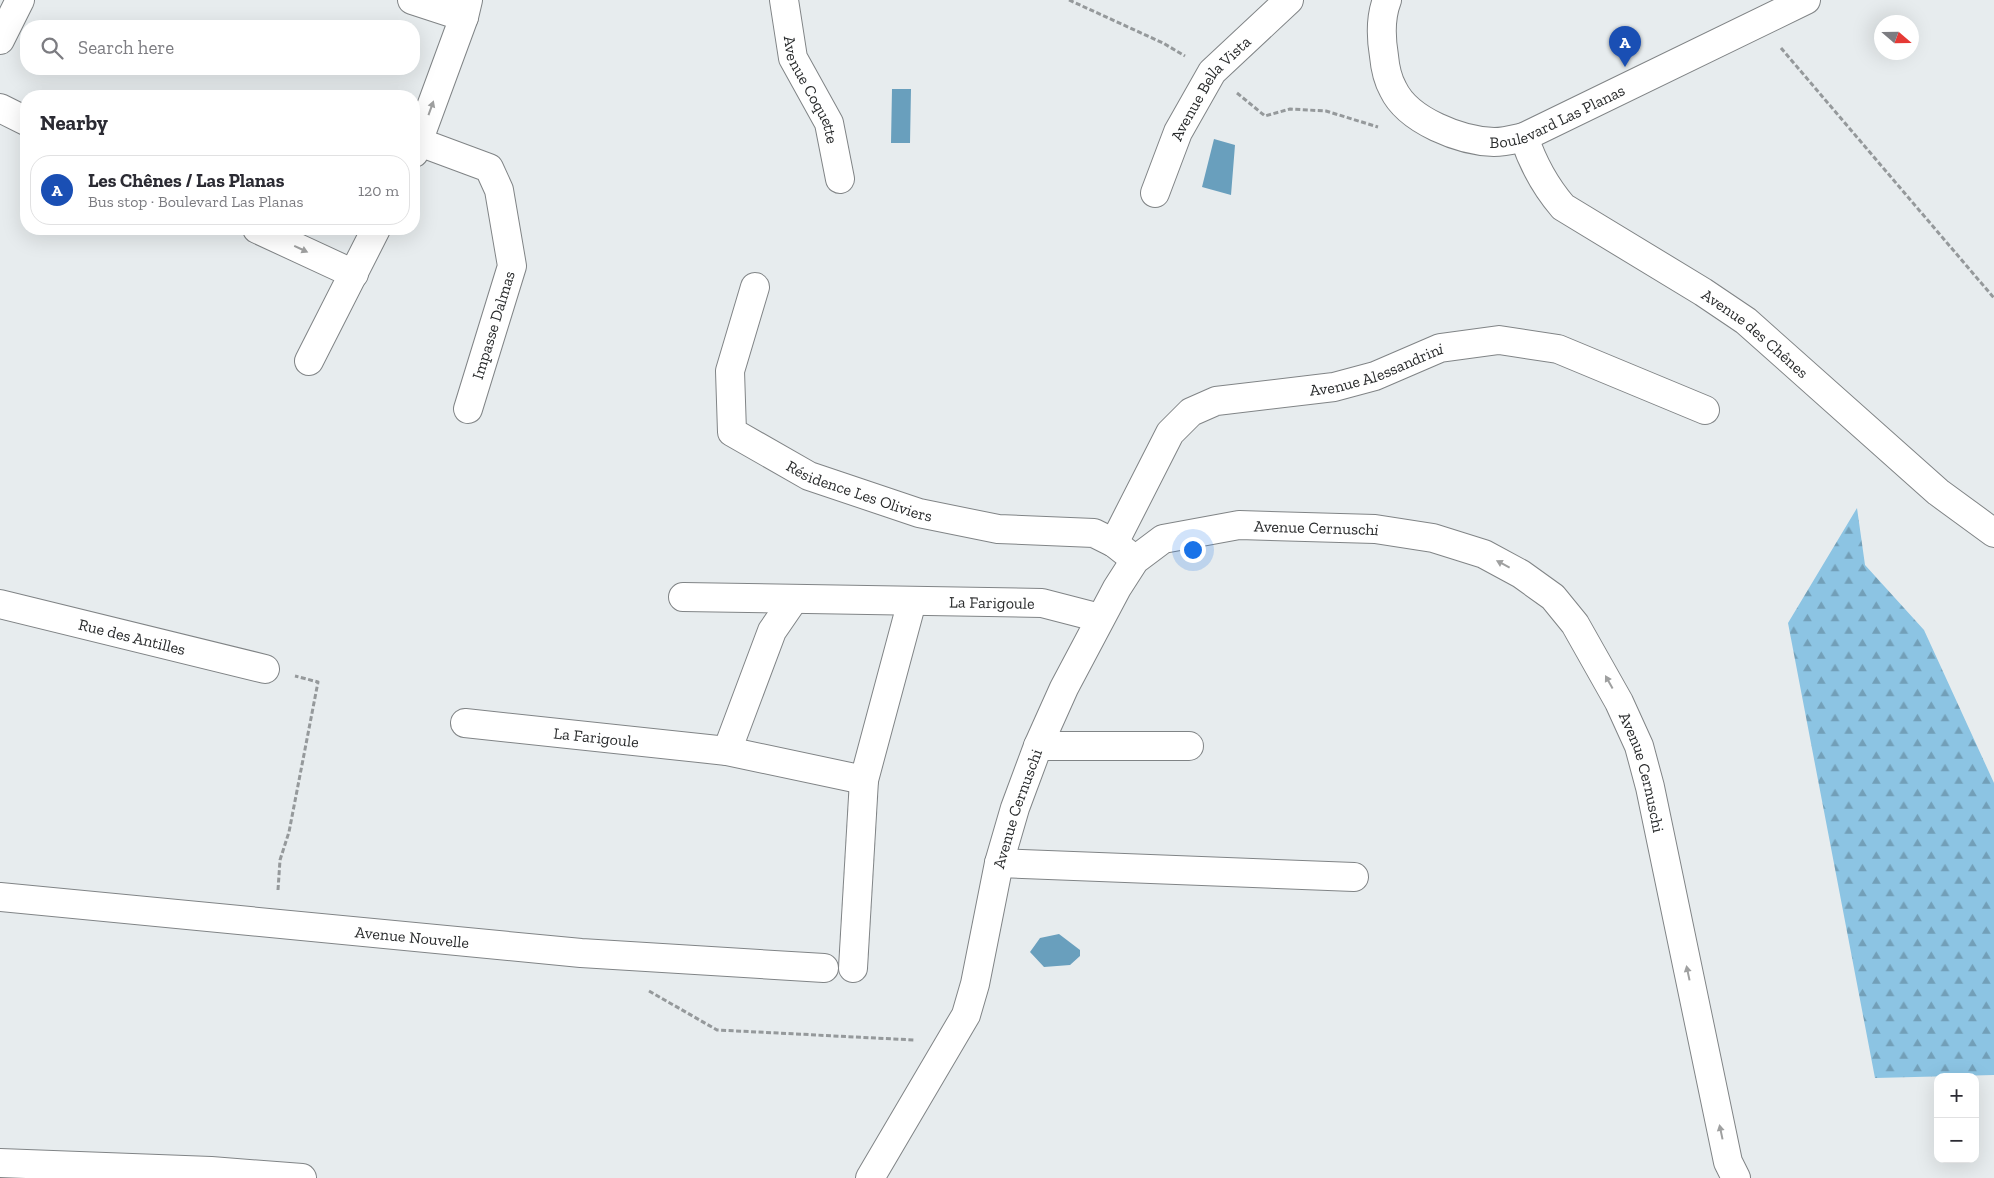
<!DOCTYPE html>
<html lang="en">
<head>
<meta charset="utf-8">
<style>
	body { margin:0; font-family:"Zilla Slab",serif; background:#f2f2f3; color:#2b2b33 }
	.controls { position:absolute; right:15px; bottom:15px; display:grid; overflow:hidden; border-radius:10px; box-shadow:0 5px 20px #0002 }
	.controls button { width:45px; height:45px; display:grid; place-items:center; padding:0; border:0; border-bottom:1px solid #e1e1e2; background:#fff; color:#2b2b33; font:25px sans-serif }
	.compass { position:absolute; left:1874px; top:15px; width:45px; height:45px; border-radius:50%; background:#fff; box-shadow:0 5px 20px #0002; rotate:110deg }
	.you { position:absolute; left:1192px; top:549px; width:18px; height:18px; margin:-12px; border:4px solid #fff; border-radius:50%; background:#1a73e8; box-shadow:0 0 0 8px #1a73e833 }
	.badge { display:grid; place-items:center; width:32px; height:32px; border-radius:50%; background:#7c3aed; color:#fff; font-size:16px; font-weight:700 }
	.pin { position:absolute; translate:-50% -41px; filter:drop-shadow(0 1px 2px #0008) }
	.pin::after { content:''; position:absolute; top:26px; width:18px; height:15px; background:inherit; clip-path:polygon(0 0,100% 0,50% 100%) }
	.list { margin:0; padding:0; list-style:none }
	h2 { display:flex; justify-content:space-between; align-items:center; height:65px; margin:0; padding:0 20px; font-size:21px }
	h2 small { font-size:16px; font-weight:400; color:#7c7c81 }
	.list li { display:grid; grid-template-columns:32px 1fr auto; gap:15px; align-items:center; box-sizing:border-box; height:70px; margin:0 10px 10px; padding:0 10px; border:1px solid #e1e1e2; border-radius:20px }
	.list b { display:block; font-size:19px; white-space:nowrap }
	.list p { margin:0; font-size:16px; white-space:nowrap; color:#7c7c81 }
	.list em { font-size:16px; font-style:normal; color:#7c7c81 }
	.icon { flex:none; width:28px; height:28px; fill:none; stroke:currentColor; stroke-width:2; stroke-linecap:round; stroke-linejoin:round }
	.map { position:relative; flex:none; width:1994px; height:1178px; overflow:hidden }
	.search { position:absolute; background:#fff; box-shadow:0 5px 20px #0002; left:20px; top:20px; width:400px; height:55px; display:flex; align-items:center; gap:12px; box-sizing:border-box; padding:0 18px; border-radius:20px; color:#7c7c81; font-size:19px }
	.panel { position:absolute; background:#fff; box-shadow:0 5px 20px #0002; left:20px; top:90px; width:400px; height:145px; border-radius:20px }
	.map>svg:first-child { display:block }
	.forest { fill:url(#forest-firs) }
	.water { fill:#699fbd }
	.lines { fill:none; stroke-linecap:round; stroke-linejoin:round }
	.minor-casing { stroke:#808486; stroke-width:30 }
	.major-casing { stroke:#808486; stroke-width:30 }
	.path { stroke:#95999b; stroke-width:3; stroke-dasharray:5 2.5; stroke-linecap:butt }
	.minor { stroke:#fff; stroke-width:28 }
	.major { stroke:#fff; stroke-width:28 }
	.oneway { fill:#9fa0a0 }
	.labels { text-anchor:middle; stroke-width:5; stroke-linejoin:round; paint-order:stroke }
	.street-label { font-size:16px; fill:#292b2c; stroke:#fff }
</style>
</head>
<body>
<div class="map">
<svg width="1994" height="1178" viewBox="0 0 1994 1178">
	<defs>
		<pattern id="forest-firs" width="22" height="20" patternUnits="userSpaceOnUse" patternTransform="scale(1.25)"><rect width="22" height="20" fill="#8cc4e3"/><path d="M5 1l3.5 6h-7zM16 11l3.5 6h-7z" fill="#729fb8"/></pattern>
	</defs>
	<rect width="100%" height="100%" fill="#e7ecee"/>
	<!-- forest -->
	<path class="forest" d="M1857,508L1865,565L1924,630L1994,783V1075L1875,1078L1788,623Z"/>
	<!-- water -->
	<path class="water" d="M892,89H911L910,143H891Z
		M1214,139L1235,145L1231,195L1202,187Z
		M1059,934L1080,950V956L1070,965L1044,967L1030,952L1040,938Z"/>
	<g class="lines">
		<!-- minor casing -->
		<g class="minor-casing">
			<g id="minor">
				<path d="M412,0L464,17"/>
				<path id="s1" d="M784,0L793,58L829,123L840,179"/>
				<path id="s2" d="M1387,0C1380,18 1381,38 1384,56C1385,67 1388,80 1393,89C1408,121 1461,141 1494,142C1504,142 1515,139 1524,137L1806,0"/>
				<path d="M0,108L26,121"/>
				<path id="s3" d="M1524,137C1533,164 1544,185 1563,207L1703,292L1746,321L1938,492L1994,533"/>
				<path d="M419,142L489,168L499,190L512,266L468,409"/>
				<path d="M414,153L464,17L468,0"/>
				<path id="s4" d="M1155,193L1178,132L1212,72L1289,0"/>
				<path d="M257,229L354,274"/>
				<path id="s5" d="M755,287L730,371L732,432L809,476L919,513L998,529L1094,533L1114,543L1128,554"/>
				<path d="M309,361L376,229"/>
				<path id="s6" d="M1114,543L1170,433L1191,412L1216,401L1334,387L1375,376L1440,348L1499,340L1558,349L1705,410"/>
				<path id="s7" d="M683,597L1042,603L1100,618"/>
				<path id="s8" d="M0,604L265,669"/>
				<path id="s9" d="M465,723L727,751L864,780L912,601"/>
				<path d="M1038,746H1189"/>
				<path d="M727,751L772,631L794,599"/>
				<path d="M999,863L1354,877"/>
				<path id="s10" d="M0,897L581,953L824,968"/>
				<path d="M853,968L864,780"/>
				<path d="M0,1163L211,1171L302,1178"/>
				<path id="s11" d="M870,1178L966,1015L975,984L999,863L1015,808L1038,746L1064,688L1117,588L1135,560L1163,539L1239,525L1375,529L1433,538L1484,554L1521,574L1553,597L1575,624L1619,702L1639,746L1650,787L1728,1162L1736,1178"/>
			</g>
		</g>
		<!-- major casing -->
		<g class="major-casing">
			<path id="major" d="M0,40L20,0"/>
		</g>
		<!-- path -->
		<path class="path" d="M1069,0L1163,43L1185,56
			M1781,48L1994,298
			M1237,93L1265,116L1290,109L1326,111L1378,127
			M278,890L280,860L289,832L318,682L295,676
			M649,991L717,1030L915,1040"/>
		<!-- minor -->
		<use href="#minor" class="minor"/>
		<!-- major -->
		<use href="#major" class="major"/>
	</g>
	<!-- one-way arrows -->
	<defs><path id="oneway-solid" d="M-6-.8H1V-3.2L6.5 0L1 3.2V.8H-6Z" transform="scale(1.25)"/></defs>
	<g class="oneway">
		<use href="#oneway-solid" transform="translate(431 108) rotate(-70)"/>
		<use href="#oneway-solid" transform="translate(301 249) rotate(25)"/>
		<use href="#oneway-solid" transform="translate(1503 564) rotate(-152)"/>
		<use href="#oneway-solid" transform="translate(1609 682) rotate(-119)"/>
		<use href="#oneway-solid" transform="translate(1688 973) rotate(-102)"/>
		<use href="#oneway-solid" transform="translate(1721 1132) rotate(-102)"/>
	</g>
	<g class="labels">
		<!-- street labels -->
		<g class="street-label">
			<text dy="6" stroke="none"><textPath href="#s1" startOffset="95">Avenue Coquette</textPath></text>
			<text dy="6" stroke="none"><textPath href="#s4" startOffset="120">Avenue Bella Vista</textPath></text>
			<text dy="6" stroke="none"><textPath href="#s2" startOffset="278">Boulevard Las Planas</textPath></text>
			<text transform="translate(493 325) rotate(-73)" y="6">Impasse Dalmas</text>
			<text dy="6" stroke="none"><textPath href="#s3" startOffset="311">Avenue des Chênes</textPath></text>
			<text dy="6" stroke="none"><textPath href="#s6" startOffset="345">Avenue Alessandrini</textPath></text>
			<text dy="6" stroke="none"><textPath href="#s5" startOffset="290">Résidence Les Oliviers</textPath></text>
			<text dy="6" stroke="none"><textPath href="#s11" startOffset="868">Avenue Cernuschi</textPath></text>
			<text dy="6" stroke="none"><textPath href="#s7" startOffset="309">La Farigoule</textPath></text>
			<text dy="6" stroke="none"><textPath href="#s8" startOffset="136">Rue des Antilles</textPath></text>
			<text dy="6" stroke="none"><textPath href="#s9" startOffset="132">La Farigoule</textPath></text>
			<text dy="6" stroke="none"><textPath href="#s11" startOffset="1319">Avenue Cernuschi</textPath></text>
			<text dy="6" stroke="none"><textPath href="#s11" startOffset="402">Avenue Cernuschi</textPath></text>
			<text dy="6" stroke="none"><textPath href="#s10" startOffset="414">Avenue Nouvelle</textPath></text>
		</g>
	</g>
</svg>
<div class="controls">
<button>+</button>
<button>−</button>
</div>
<svg class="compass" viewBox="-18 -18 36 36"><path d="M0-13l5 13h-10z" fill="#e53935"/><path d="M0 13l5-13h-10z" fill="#7c7c81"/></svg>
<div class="you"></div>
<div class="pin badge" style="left:1625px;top:67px;background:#1a4fb4">A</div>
<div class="search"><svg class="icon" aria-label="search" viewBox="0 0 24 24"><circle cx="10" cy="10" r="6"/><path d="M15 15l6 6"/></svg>Search here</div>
<section class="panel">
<h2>Nearby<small></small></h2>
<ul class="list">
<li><span class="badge" style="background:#1a4fb4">A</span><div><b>Les Chênes / Las Planas</b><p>Bus stop · Boulevard Las Planas</p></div><em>120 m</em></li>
</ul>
</section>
</div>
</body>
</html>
